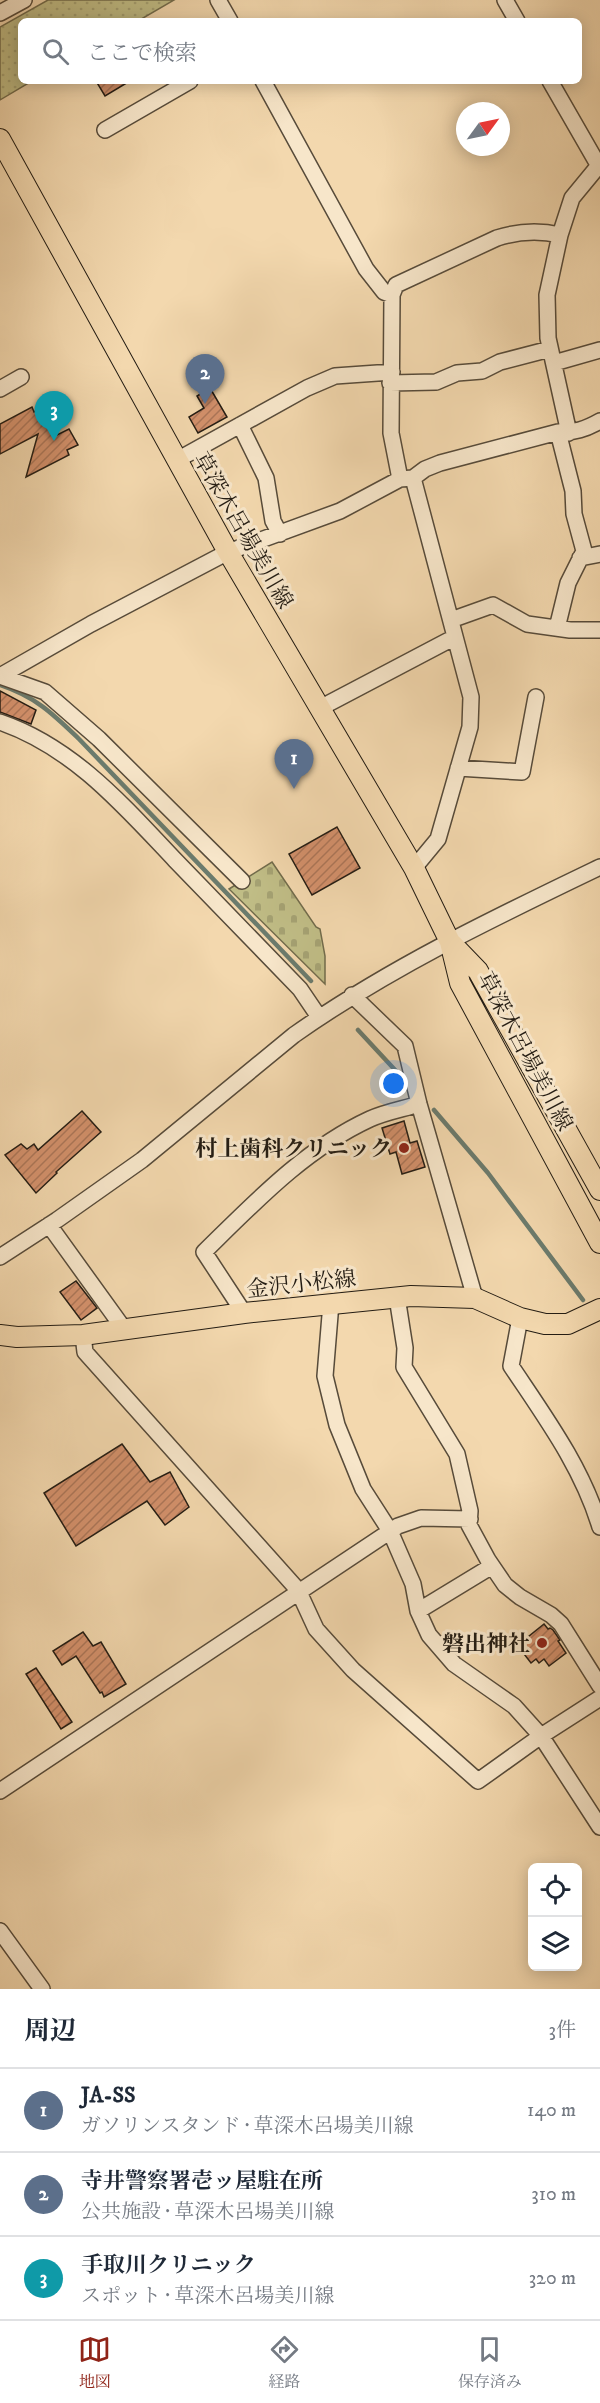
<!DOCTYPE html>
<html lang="ja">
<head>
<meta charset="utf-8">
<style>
	body { margin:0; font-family:"IM FELL DW Pica","Noto Serif JP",serif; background:#f2f2f3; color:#1f2937 }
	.controls { position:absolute; right:18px; bottom:18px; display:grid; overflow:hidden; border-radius:9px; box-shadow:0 3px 15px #0003 }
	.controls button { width:54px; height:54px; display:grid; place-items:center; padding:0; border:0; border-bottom:2px solid #e0e1e3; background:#fff; color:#1f2937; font:30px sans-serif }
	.compass { position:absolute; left:456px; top:102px; width:54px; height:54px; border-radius:50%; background:#fff; box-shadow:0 3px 15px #0003; rotate:57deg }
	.you { position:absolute; left:394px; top:1084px; width:21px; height:21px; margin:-15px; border:4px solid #fff; border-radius:50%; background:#1a73e8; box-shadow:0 0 0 9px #1a73e833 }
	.badge { display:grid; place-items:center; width:39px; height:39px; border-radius:50%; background:#8f2418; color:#fff; font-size:20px; font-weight:700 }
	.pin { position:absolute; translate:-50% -50px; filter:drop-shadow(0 2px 3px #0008) }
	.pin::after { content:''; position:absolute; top:32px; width:21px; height:18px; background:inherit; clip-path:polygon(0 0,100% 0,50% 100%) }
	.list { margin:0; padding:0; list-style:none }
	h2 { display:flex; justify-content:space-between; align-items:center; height:78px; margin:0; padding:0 24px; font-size:26px }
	h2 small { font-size:20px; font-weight:400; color:#747a83 }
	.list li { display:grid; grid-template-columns:39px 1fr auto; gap:18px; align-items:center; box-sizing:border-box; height:84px; padding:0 24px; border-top:2px solid #e0e1e3 }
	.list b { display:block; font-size:22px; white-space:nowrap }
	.list p { margin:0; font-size:20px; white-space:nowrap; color:#747a83 }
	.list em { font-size:20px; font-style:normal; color:#747a83 }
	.icon { flex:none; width:33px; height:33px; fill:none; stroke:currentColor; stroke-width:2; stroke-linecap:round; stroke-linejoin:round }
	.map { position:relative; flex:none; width:600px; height:1989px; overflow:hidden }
	.search { position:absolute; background:#fff; box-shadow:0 3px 15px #0003; left:18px; right:18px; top:18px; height:66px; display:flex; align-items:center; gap:15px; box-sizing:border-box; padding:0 21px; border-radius:9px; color:#747a83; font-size:22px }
	.sheet { height:330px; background:#fff }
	nav { display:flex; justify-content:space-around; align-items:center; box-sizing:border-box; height:84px; border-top:2px solid #e0e1e3; background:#fff; font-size:16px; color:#747a83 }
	nav a { display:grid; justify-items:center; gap:3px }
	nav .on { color:#8f2418 }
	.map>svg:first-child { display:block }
	.cemetery { fill:url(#cemetery-stones); stroke:#726c4c; stroke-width:1.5 }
	.park { fill:url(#park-dots); stroke:#726c4c; stroke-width:1.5 }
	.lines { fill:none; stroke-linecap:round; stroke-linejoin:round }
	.stream { stroke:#6b7b6d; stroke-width:4.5 }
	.building { fill:url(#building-hatch); stroke:#231c13; stroke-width:1.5 }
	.minor-casing { stroke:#574b3a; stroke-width:18 }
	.major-casing { stroke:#231c13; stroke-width:22 }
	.minor { stroke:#f7e6ca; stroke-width:15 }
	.major { stroke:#f3d8ae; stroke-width:20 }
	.poi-dot { fill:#8f2418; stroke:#f7e6ca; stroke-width:2 }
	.labels { text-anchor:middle; stroke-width:6; stroke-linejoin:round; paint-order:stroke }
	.street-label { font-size:22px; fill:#231c13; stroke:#f7e6ca }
	.poi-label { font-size:22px; font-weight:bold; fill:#231c13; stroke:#f7e6ca; text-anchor:end }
</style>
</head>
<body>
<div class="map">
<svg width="600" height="1989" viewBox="0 0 600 1989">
	<defs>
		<pattern id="cemetery-stones" width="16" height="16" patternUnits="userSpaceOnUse" patternTransform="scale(1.5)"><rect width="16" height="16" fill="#c0bd86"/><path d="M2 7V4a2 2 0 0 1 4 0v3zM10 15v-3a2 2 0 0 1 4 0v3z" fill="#a5a273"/></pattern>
		<pattern id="park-dots" width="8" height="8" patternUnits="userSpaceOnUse" patternTransform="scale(1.5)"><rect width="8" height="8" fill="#c0bd86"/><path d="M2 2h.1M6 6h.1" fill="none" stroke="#a5a273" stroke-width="1.8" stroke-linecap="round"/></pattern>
		<pattern id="building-hatch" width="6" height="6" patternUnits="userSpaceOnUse" patternTransform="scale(1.5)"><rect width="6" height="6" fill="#d4916c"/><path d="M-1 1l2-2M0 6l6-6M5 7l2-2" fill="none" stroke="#ac7658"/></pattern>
	</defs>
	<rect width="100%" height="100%" fill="#f3d8ae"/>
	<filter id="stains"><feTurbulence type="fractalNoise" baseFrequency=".00333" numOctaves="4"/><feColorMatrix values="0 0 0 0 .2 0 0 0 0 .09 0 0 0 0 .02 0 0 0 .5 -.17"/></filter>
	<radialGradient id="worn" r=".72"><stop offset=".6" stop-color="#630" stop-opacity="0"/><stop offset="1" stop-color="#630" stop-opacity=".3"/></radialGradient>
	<!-- cemetery -->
	<path class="cemetery" d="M272,862L316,927L320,929L325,956V984L229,889Z"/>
	<!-- park -->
	<path class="park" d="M48,0H174L138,21H21V81H32L0,100V27Z"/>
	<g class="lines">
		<!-- stream -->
		<path class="stream" d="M0,685C36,697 53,714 79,739L311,981
			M358,1030L396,1071
			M434,1110L488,1173L583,1300"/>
	</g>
	<!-- building -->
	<path class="building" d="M96,81H130L105,96Z
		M210,388L227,417L198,433L189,417L204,408L197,396Z
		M32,407L34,412L42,407L57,435L69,429L78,445L67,450L69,455L26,477L38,434L0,454V424Z
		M0,691L36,710L31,724L0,712Z
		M337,827L360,868L312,895L289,854Z
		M82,1111L101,1132L56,1172L57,1173L36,1193L5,1155L21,1144L27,1149L34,1144L38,1150Z
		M404,1121L410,1143L417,1141L425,1167L402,1174L396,1152L390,1154L382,1128Z
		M76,1281L97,1308L81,1320L60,1292Z
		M122,1444L150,1482L170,1472L189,1507L165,1525L147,1501L76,1546L44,1493Z
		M544,1624L548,1629L550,1628L553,1630L560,1640L558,1641L566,1653L549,1666L544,1659L539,1663L536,1659L531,1663L521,1650L526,1645L523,1641Z
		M83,1632L93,1646L101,1642L126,1684L104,1697L102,1692L100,1693L76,1656L62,1665L53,1651Z
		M36,1668L72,1722L61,1729L26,1674Z"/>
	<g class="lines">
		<!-- minor casing -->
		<g class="minor-casing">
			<path id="minor" d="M218,0L230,21
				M505,0L517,21
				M0,13L24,0
				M263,81L366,269L384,292L392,295
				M550,81L600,168
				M105,130L190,81
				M554,363L600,350
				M390,383L436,382L457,373L482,371L500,362L550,349
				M0,389L21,377
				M240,425L266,478L273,521L280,534
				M569,433L548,338L547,295L560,235L572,198L600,164
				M177,460L307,388L335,376L392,372
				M413,478L471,697L470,727L438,839L414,868
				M400,479L391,433L392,295L396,285L497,238C519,231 538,230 560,235
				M580,558L600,554
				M451,620L493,605L527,624L570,630H600
				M557,628L568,583L584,551L574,514L573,491L558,432
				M0,676L91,624L228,552L340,511L400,479L413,478L425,469L440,463L558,432C574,433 586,429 600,421
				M0,676L45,692L99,739L242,881
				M320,708L455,637
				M0,722C73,747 123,805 175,860C217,903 258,946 300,989L319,1017
				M458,768L522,772L536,697
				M352,995L405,1046L419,1104L475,1298
				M49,1225L124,1329
				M0,1257L57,1220L142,1160L294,1035C389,968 496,917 600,867
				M397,1297L405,1348L404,1367L457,1454L470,1511L469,1525L488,1560L505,1585L520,1597L551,1615L561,1624L600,1686
				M331,1303L325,1376L337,1425L363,1489L390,1531L413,1584L418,1611L429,1635L454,1664L514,1706L541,1736L600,1827
				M244,1313L204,1252C255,1202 305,1149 370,1119C385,1112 403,1109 419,1104
				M520,1318L511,1366C545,1417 582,1467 600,1527
				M83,1335L85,1352L298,1590L316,1629L353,1670L478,1781L541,1736L600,1698
				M418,1611L492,1566
				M0,1791L398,1526L421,1518L470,1519
				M0,1931L42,1989"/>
		</g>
		<!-- major casing -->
		<g class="major-casing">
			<path id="major" d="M0,139L228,552L414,868L450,942L460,983L600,1243
				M452,944L478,971L600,1190
				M0,1335L17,1337L83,1335L244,1313L411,1296L475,1298L520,1318L545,1324H568L600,1309"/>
		</g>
		<!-- minor -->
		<use href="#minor" class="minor"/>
		<!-- major -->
		<use href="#major" class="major"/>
	</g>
	<!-- markers -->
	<g class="poi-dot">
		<circle cx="404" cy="1148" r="6"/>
		<circle cx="542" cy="1643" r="6"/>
	</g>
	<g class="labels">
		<!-- street labels -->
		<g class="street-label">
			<text transform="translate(244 530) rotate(60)" y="8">草深木呂場美川線</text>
			<text transform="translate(526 1051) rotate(62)" y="8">草深木呂場美川線</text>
			<text transform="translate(301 1283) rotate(-6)" y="8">金沢小松線</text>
		</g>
		<!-- poi labels -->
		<g class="poi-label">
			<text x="392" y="1156">村上歯科クリニック</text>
			<text x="530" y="1651">磐出神社</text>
		</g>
	</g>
	<rect width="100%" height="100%" filter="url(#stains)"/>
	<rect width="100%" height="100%" fill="url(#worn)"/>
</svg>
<div class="controls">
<button><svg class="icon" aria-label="locate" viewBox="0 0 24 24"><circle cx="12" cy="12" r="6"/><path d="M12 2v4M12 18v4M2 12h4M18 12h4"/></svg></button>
<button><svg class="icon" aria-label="layers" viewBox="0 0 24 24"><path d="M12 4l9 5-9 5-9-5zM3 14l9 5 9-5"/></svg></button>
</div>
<svg class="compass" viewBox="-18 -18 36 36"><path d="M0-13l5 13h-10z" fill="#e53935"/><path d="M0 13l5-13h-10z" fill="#747a83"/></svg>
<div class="you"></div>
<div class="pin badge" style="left:294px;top:789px;background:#5c6f8a">1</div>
<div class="pin badge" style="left:205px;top:404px;background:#5c6f8a">2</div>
<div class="pin badge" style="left:54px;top:441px;background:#0f9aa8">3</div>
<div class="search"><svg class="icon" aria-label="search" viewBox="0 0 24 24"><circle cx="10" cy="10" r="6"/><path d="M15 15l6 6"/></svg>ここで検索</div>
</div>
<section class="sheet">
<h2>周辺<small>3件</small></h2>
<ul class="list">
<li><span class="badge" style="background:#5c6f8a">1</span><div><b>JA-SS</b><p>ガソリンスタンド · 草深木呂場美川線</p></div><em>140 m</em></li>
<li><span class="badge" style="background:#5c6f8a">2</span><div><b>寺井警察署壱ッ屋駐在所</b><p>公共施設 · 草深木呂場美川線</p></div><em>310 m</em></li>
<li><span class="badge" style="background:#0f9aa8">3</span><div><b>手取川クリニック</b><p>スポット · 草深木呂場美川線</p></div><em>320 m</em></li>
</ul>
</section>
<nav>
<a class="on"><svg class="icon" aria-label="map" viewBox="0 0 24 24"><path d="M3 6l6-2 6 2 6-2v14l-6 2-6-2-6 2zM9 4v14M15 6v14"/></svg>地図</a>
<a><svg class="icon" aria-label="directions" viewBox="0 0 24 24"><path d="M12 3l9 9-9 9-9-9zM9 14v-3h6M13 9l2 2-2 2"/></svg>経路</a>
<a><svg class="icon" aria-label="saved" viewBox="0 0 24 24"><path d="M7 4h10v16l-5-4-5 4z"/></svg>保存済み</a>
</nav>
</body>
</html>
